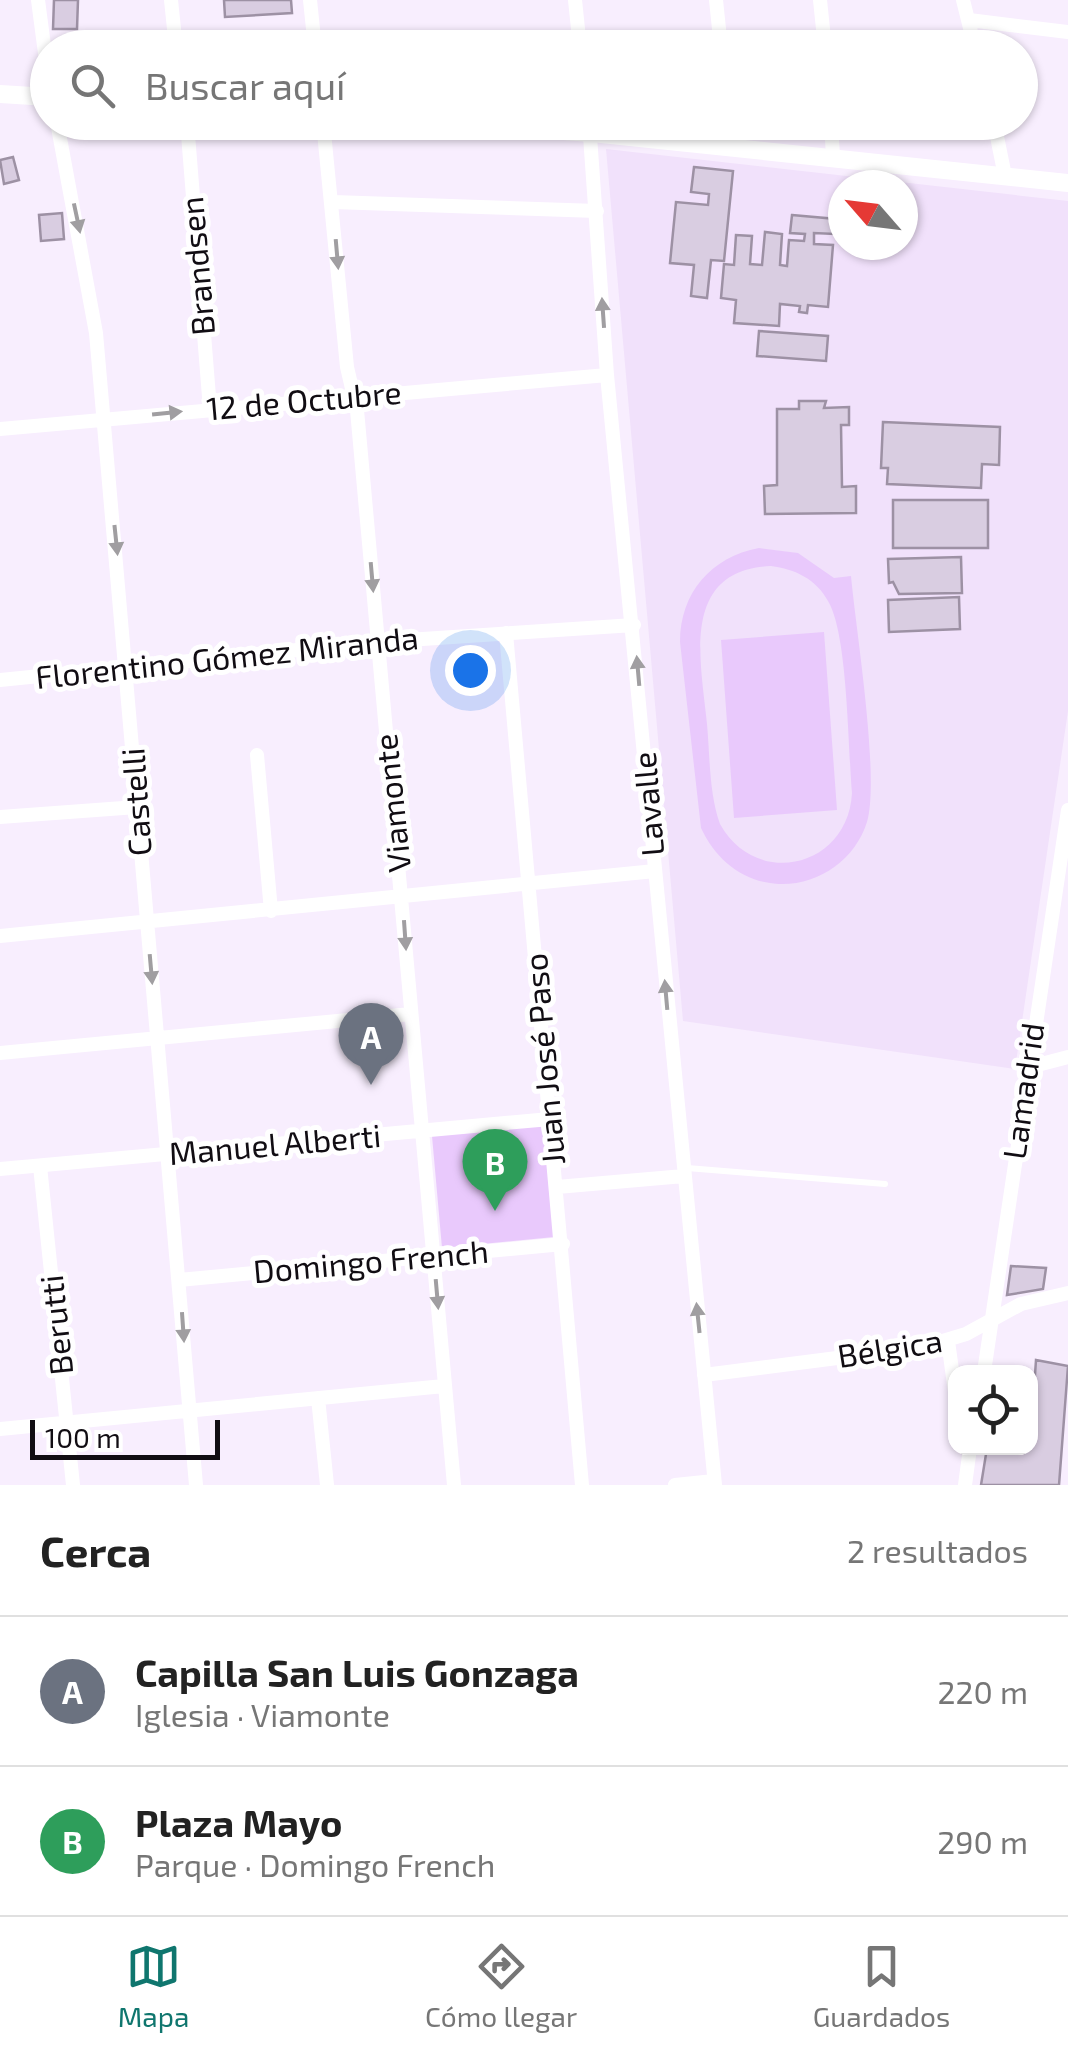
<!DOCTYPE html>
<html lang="es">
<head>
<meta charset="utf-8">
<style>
	body { margin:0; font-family:"Exo 2",sans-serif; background:#f6f6f6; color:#222 }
	.controls { position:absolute; right:30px; bottom:30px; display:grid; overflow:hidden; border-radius:20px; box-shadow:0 2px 8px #0004 }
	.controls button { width:90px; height:90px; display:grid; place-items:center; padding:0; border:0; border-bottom:2px solid #e0e0e0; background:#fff; color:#222; font:50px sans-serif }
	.compass { position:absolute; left:828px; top:170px; width:90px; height:90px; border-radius:50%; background:#fff; box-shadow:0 2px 8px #0004; rotate:298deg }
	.scale { position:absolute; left:30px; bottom:25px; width:190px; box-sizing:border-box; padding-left:10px; border:5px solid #110d13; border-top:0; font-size:28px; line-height:35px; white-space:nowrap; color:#110d13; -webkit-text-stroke:8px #fff; paint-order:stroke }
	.you { position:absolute; left:470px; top:670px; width:35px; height:35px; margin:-25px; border:8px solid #fff; border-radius:50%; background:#1a73e8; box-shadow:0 0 0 15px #1a73e833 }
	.badge { display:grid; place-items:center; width:65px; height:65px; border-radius:50%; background:#0f766e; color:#fff; font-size:32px; font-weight:700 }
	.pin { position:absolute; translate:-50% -82px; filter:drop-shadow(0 2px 5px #0008) }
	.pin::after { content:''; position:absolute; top:52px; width:35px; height:30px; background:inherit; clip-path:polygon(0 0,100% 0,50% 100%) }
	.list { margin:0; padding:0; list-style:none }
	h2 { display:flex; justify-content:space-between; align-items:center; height:130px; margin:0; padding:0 40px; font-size:42px }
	h2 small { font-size:32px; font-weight:400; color:#767676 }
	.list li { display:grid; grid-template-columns:65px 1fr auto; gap:30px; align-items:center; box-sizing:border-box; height:150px; padding:0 40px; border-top:2px solid #e0e0e0 }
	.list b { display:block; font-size:38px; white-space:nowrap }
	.list p { margin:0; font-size:32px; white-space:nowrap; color:#767676 }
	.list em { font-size:32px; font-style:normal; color:#767676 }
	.icon { flex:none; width:55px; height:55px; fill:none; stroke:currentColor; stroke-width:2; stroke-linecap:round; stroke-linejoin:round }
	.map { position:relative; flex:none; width:1068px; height:1485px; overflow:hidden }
	.search { position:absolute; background:#fff; box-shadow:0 2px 8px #0004; left:30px; right:30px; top:30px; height:110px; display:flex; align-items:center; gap:25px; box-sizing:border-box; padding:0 35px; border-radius:55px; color:#767676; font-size:38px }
	.sheet { height:430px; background:#fff }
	nav { display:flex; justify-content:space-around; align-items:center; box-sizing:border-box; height:140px; border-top:2px solid #e0e0e0; background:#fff; font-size:28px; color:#767676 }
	nav a { display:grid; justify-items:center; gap:5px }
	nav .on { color:#0f766e }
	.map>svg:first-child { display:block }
	.built { fill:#f1e1fb; fill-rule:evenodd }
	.green { fill:#e9c9fc; fill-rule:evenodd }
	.building { fill:#d9cde1; stroke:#9d91a4; stroke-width:2.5 }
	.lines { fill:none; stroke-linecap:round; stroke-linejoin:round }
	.service { stroke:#fff; stroke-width:6 }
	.minor { stroke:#fff; stroke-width:14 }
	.secondary { stroke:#fff; stroke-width:18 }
	.oneway { fill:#a09ea1 }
	.labels { text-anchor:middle; stroke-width:10; stroke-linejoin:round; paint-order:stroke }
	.street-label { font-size:32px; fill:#110d13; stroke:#fff }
</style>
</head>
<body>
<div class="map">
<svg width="1068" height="1485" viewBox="0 0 1068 1485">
	<rect width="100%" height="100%" fill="#f8eefe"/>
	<!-- built -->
	<path class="built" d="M606,149L1068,201V711L1015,1069L683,1021ZM843,185H903V245H843Z"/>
	<!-- green -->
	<path class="green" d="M759,548L798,553L834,578L851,576C856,631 880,777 867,822C855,860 818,886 778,884C743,882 716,860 701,828L680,642C680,593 711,557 759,548ZM771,566C795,569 816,579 828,601C848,634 848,749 852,793C848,868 756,889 720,824C709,793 710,757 707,724C701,662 679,570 771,566Z
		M824,632L837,810L734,818L721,640Z
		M544,1125L554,1237L442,1248L432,1136Z"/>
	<!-- building -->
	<path class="building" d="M54,0H78L77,29H53Z
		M224,0H291L292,13L225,17Z
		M207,32L222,33L221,48H206Z
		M13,157L19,180L4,184L0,160Z
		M694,167L733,171L724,261L711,260L707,298L691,296L694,265L670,263L676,202L708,205L709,194L691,192Z
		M62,213L64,239L41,241L39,215Z
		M792,215L836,219L835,234L814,233V244L833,245L828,307L808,305L807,313L799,312L800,306L780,304L779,326L734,323L736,300L721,298L724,264L734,265L736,235L752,236L750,264L762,265L765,232L782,234L780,265L787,266L789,240L804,241L805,234L790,233Z
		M759,331L828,336L826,361L757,356Z
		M799,401H826L824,408L849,407V425H841L842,487L856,486V513L765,514L764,486L777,485V409H799Z
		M883,422L1000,427L999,465L982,464L981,488L887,484L888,468H881Z
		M893,500H988V548H893Z
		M961,557L962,593L899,594L893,582L889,583L888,559Z
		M959,597L960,629L889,632L888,600Z
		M1011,1266L1046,1268L1043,1289L1007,1295Z
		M1036,1360L1068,1366L1059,1485H981L987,1448H1030Z"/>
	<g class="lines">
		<!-- service -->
		<path class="service" d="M687,1168L885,1184"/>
		<!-- minor -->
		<path class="minor" d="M38,0L48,76
			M171,0L176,48
			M310,0L315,48
			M575,0L580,48
			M716,0L721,48
			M820,0L825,48
			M963,0L975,48
			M969,20L1068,32
			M57,122L96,333L196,1485
			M187,122L210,409
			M323,122L347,367L357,410L454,1485
			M589,122L607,375L715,1485
			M831,122L833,156
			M994,122L1005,176
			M333,202L597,211
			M0,429L607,375
			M506,633L582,1485
			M0,680L377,642L634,625
			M257,755L271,911
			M0,817L137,807
			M0,936L655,871
			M0,1053L411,1014
			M1026,1068L1068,1057
			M40,1166L73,1485
			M0,1169L550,1119
			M557,1187L684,1176
			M179,1280L563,1244
			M948,1341L956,1399
			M984,1372L1068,810
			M704,1375L923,1347L966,1334L1021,1304L1068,1293
			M318,1398L327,1485
			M0,1429L444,1386
			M675,1485L714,1481
			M965,1485L970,1448"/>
		<!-- secondary -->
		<path class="secondary" d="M0,94L48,97
			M433,122L592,133L1068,183"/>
	</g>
	<!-- one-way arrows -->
	<defs><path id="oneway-solid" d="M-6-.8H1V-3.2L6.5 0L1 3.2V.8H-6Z" transform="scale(2.5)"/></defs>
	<g class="oneway">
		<use href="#oneway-solid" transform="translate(77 218) rotate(78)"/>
		<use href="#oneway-solid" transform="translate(337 254) rotate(85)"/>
		<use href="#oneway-solid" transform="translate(603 313) rotate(-94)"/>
		<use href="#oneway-solid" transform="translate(167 413) rotate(-6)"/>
		<use href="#oneway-solid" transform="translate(116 540) rotate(84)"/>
		<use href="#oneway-solid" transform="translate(372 577) rotate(85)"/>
		<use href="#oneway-solid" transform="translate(638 671) rotate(-95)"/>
		<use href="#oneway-solid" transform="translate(405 935) rotate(86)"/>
		<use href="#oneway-solid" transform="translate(151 969) rotate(85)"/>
		<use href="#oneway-solid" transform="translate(666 995) rotate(-95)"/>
		<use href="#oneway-solid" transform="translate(437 1294) rotate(85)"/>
		<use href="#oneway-solid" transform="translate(698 1318) rotate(-96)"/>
		<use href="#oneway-solid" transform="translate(183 1327) rotate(86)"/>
	</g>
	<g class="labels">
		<!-- street labels -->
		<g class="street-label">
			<text transform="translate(198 266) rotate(-95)" y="11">Brandsen</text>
			<text transform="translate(304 401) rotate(-5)" y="11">12 de Octubre</text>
			<text transform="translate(227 658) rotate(-6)" y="11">Florentino Gómez Miranda</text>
			<text transform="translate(137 802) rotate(-94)" y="11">Castelli</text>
			<text transform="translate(393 803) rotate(-96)" y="11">Viamonte</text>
			<text transform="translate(649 804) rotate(-95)" y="11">Lavalle</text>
			<text transform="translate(545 1059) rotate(-95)" y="11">Juan José Paso</text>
			<text transform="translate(1024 1091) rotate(-82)" y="11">Lamadrid</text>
			<text transform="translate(275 1145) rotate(-5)" y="11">Manuel Alberti</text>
			<text transform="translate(371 1262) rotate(-5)" y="11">Domingo French</text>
			<text transform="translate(57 1325) rotate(-96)" y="11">Berutti</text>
			<text transform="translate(890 1349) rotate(-9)" y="11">Bélgica</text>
		</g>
	</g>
</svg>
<div class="controls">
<button><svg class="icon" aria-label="locate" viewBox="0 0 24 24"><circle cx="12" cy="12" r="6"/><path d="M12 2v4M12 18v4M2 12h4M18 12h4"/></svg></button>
</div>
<svg class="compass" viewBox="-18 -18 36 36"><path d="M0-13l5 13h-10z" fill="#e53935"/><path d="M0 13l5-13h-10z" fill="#767676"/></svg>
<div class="scale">100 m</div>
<div class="you"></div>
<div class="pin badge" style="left:371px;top:1085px;background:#6b7280">A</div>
<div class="pin badge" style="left:495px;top:1211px;background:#2e9e5b">B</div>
<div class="search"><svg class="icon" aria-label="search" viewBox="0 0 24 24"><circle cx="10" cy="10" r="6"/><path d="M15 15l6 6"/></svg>Buscar aquí</div>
</div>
<section class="sheet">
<h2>Cerca<small>2 resultados</small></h2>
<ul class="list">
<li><span class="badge" style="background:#6b7280">A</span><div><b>Capilla San Luis Gonzaga</b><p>Iglesia · Viamonte</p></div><em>220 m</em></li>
<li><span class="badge" style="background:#2e9e5b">B</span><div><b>Plaza Mayo</b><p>Parque · Domingo French</p></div><em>290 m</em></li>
</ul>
</section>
<nav>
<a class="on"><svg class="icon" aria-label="map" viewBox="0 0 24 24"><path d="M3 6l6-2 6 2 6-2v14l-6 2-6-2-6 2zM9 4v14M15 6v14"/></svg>Mapa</a>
<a><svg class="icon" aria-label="directions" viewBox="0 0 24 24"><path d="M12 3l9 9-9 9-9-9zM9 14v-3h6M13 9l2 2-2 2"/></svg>Cómo llegar</a>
<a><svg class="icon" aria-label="saved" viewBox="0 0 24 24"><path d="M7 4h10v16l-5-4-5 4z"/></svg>Guardados</a>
</nav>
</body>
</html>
